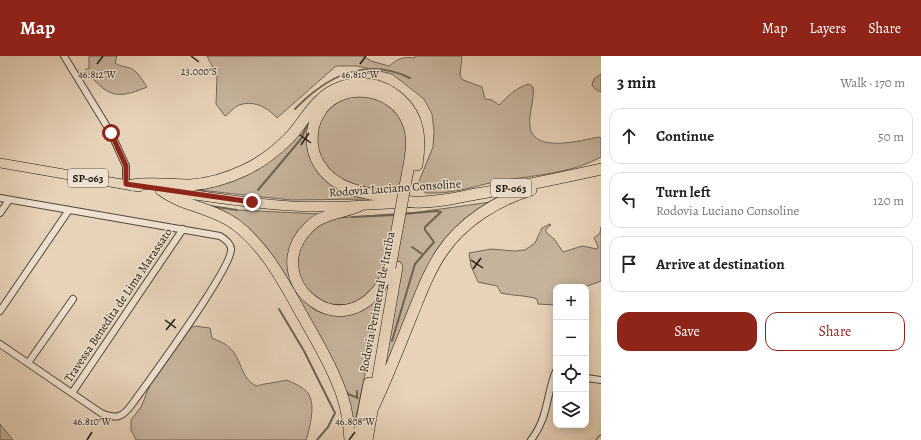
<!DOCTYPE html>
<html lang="en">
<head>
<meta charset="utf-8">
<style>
	body { margin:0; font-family:Alegreya,serif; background:#f2f2f2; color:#222 }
	.controls { position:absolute; right:12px; bottom:12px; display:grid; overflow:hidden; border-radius:8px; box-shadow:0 2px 10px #0003 }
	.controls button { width:36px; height:36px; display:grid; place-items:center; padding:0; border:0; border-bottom:1px solid #e0e0e0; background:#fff; color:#222; font:20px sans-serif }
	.stop { position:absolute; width:12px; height:12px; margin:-9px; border:3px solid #8f2418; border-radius:50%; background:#fff }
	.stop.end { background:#8f2418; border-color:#fff; box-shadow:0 1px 4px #0008 }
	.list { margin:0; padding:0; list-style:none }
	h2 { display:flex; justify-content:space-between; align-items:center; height:52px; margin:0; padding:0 16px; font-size:17px }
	h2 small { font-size:13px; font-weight:400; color:#767676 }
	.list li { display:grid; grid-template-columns:26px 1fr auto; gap:12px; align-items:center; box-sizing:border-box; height:56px; margin:0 8px 8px; padding:0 8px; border:1px solid #e0e0e0; border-radius:12px }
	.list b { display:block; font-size:15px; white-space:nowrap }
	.list p { margin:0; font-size:13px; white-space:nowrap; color:#767676 }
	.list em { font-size:13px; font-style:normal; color:#767676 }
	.actions { display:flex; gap:8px; padding:12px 16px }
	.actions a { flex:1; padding:9px 0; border:1px solid #8f2418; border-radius:12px; text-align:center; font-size:14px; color:#8f2418 }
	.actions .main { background:#8f2418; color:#fff }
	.icon { flex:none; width:22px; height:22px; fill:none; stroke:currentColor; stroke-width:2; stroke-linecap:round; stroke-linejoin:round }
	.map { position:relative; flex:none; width:601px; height:384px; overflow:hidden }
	header { display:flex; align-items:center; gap:24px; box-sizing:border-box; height:56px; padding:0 20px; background:#8f2418; color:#fff }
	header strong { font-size:19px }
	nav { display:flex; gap:22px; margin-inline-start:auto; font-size:14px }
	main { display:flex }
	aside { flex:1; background:#fff }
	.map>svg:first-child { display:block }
	.green { fill:#c5b39c; stroke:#726656 }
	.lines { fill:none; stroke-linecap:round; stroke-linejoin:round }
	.stream { stroke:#6f6352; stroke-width:2 }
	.street-casing { stroke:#52483a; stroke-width:8 }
	.primary-casing { stroke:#20190f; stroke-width:10 }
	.highway-casing { stroke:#20190f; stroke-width:12 }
	.street { stroke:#efe2d2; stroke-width:6 }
	.primary { stroke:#e7d3b9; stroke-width:9 }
	.highway { stroke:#e7d3b9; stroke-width:11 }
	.highway-bridge-casing { stroke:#20190f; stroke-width:12; stroke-linecap:butt }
	.highway-bridge { stroke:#e7d3b9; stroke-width:11 }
	.route { stroke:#8f2418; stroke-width:5 }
	.ticks { fill:none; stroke:#20190f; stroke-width:1.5 }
	.labels { text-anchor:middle; stroke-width:3; stroke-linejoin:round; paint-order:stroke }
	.shield { fill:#efe2d2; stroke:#5e554a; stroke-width:1 }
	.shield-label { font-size:11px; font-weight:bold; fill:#20190f }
	.street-label { font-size:12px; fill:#20190f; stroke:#efe2d2 }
	.ticks-label { font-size:10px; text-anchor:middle; fill:#20190f; stroke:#efe2d2; stroke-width:3; stroke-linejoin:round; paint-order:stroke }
</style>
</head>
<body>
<header>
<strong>Map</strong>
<nav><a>Map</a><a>Layers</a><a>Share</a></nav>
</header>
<main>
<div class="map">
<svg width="601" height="384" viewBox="0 0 601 384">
	<rect width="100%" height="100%" fill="#e7d3b9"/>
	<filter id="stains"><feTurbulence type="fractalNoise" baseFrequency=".005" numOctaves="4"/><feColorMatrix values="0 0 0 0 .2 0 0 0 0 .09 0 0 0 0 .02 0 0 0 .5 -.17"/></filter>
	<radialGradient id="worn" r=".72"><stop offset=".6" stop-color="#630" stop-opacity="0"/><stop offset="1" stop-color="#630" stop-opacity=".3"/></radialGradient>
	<!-- green -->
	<path class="green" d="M89,0H117L115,7C121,11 126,10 132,13C139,17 143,25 147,31C114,45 107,39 85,14L89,12Z
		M207,0H363L371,5L389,10C398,3 403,0 414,2L415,0H462L460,20L463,24L482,31L485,43L492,44L499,49C508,40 517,31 529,28L533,31C535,44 528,58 530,71C534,98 582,84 599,81L601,82V101C568,119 531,119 494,126C468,132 453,138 425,137L418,128L433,91L434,75L432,58L424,43L392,18L357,10H336L277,62C267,51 252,43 237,50C232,53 229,58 225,60L216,48L217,20Z
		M601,18V36L595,33L592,29L594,23Z
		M377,40C420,65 406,98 399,139L348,129L323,110L314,83L323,56L345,41Z
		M310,62L312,103L369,143L291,144L199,134L225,126Z
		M491,146L454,175L382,323L401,210L374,236L354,249L326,248L303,230L297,209L301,188L319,167L338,162L419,156Z
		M211,150L237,154L319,158L291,194C295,207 302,237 308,247C317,261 342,261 356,256C365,253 373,242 381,240L354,371L278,212Z
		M550,168L551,169L546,173V176L555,184L563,196L582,190L597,193L598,190L594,182L600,177L601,171V225L585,231H556V249H554L538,248L537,243C525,239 514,240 501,237L497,230L478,226L471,210L469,197L491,193L514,195L525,194L535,187L542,172Z
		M195,270L210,272L212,282C218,285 225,287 229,291C242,302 240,322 256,330C266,327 276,327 286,324C294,327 303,331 308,337C316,348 310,372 306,384H136L131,374V364L141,351L150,329L176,288L187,274Z
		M0,368L13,384H0Z"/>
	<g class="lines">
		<!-- stream -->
		<path class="stream" d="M295,53C327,20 365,0 410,22
			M258,134L301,83L309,65
			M210,150L237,154
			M352,161L395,159
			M412,191L422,198
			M279,253L304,295L335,357L328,371L317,384
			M392,285L415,208L434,186L425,174V171L441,156L436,155L404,158
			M346,335L348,338L358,342
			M357,341V335"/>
		<!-- street casing -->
		<g class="street-casing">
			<path id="street" d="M64,0L111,77L126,110V128
				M0,142L220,180C225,183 231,187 231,193C233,211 148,326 133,347C123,361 117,364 101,357L0,288
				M0,157L9,144
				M0,255L69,154
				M28,307L73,243
				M586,322L601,324
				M72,337L183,173
				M531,384C549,361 546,338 556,315
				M600,384L601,383"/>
		</g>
		<!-- primary casing -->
		<g class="primary-casing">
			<path id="primary" d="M0,107L139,131
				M163,134C206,141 248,147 291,150C330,152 369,149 407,147"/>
		</g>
		<!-- highway casing -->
		<g class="highway-casing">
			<path id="highway" d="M408,114C411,99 414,82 408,67C394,30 338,23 318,59C310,74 310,94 319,108C335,135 368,138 396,142C402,143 408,146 413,146C434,147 456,142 476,138C518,131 560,122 601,113
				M132,129C151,126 170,129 190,129C209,128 228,122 245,114C262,106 276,95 289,82C301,70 308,55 320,44C342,23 377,22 400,43C420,61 421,83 417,109
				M161,134C182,150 211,151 235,168C268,193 286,231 306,266C320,291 334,315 343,342C347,355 349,370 350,384
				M359,150C343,157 321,158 309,171C255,224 349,303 389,215
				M372,354C387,323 399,291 412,259C421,237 429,215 442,196C462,166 497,144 531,134
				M358,384L369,327
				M367,384L397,211"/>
		</g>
		<!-- street -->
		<use href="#street" class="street"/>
		<!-- primary -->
		<use href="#primary" class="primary"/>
		<!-- highway -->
		<use href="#highway" class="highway"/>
		<!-- highway-bridge casing -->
		<g class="highway-bridge-casing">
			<path id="highway-bridge" d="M390,212L408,114"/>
		</g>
		<!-- highway-bridge -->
		<use href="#highway-bridge" class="highway-bridge"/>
	</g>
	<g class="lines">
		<!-- route -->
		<path class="route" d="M111,77L126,110V128L252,146"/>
	</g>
	<!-- ticks -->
	<path class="ticks" d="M191,0L199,6M97,8L103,0M360,8L366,0M300,79L311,87M301,89L309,77M471,204L483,212M473,213L481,202M165,264L176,272M166,274L175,263M87,384L92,376M349,384L355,376"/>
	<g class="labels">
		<!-- shield labels -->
		<g class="shield">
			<rect x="68" y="113" width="40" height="18" rx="3"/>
			<rect x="491" y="123" width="40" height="18" rx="3"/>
		</g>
		<g class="shield-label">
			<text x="88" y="126">SP-063</text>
			<text x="511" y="136">SP-063</text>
		</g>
		<!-- street labels -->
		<g class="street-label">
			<text transform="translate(395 132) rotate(-4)" y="4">Rodovia Luciano Consoline</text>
			<text transform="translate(377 246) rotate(-79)" y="4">Rodovia Perimetral de Itatiba</text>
			<text transform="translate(118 249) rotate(-56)" y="4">Travessa Benedita de Lima Marassato</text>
		</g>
	</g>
	<g class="ticks-label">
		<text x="199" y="19">23.000°S</text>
		<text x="97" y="22">46.812°W</text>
		<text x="360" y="22">46.810°W</text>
		<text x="92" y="369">46.810°W</text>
		<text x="355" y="369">46.808°W</text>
	</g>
	<rect width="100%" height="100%" filter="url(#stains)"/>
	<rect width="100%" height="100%" fill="url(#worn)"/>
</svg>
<div class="controls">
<button>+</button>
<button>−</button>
<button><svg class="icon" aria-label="locate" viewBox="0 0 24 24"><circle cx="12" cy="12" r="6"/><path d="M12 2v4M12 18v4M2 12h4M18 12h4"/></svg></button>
<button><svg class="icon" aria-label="layers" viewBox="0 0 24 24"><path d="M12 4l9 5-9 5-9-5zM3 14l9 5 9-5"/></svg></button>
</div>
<div class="stop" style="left:111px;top:77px"></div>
<div class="stop end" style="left:252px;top:146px"></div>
</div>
<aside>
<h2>3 min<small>Walk · 170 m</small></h2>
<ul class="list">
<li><svg class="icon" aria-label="ahead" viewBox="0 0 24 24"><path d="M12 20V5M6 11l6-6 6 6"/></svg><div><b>Continue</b></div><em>50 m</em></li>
<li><svg class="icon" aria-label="left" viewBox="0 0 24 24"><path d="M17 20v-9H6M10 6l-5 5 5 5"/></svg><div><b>Turn left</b><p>Rodovia Luciano Consoline</p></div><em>120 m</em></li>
<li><svg class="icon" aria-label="arrive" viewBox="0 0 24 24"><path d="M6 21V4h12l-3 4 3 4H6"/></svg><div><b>Arrive at destination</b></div></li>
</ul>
<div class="actions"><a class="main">Save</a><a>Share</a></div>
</aside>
</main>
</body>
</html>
